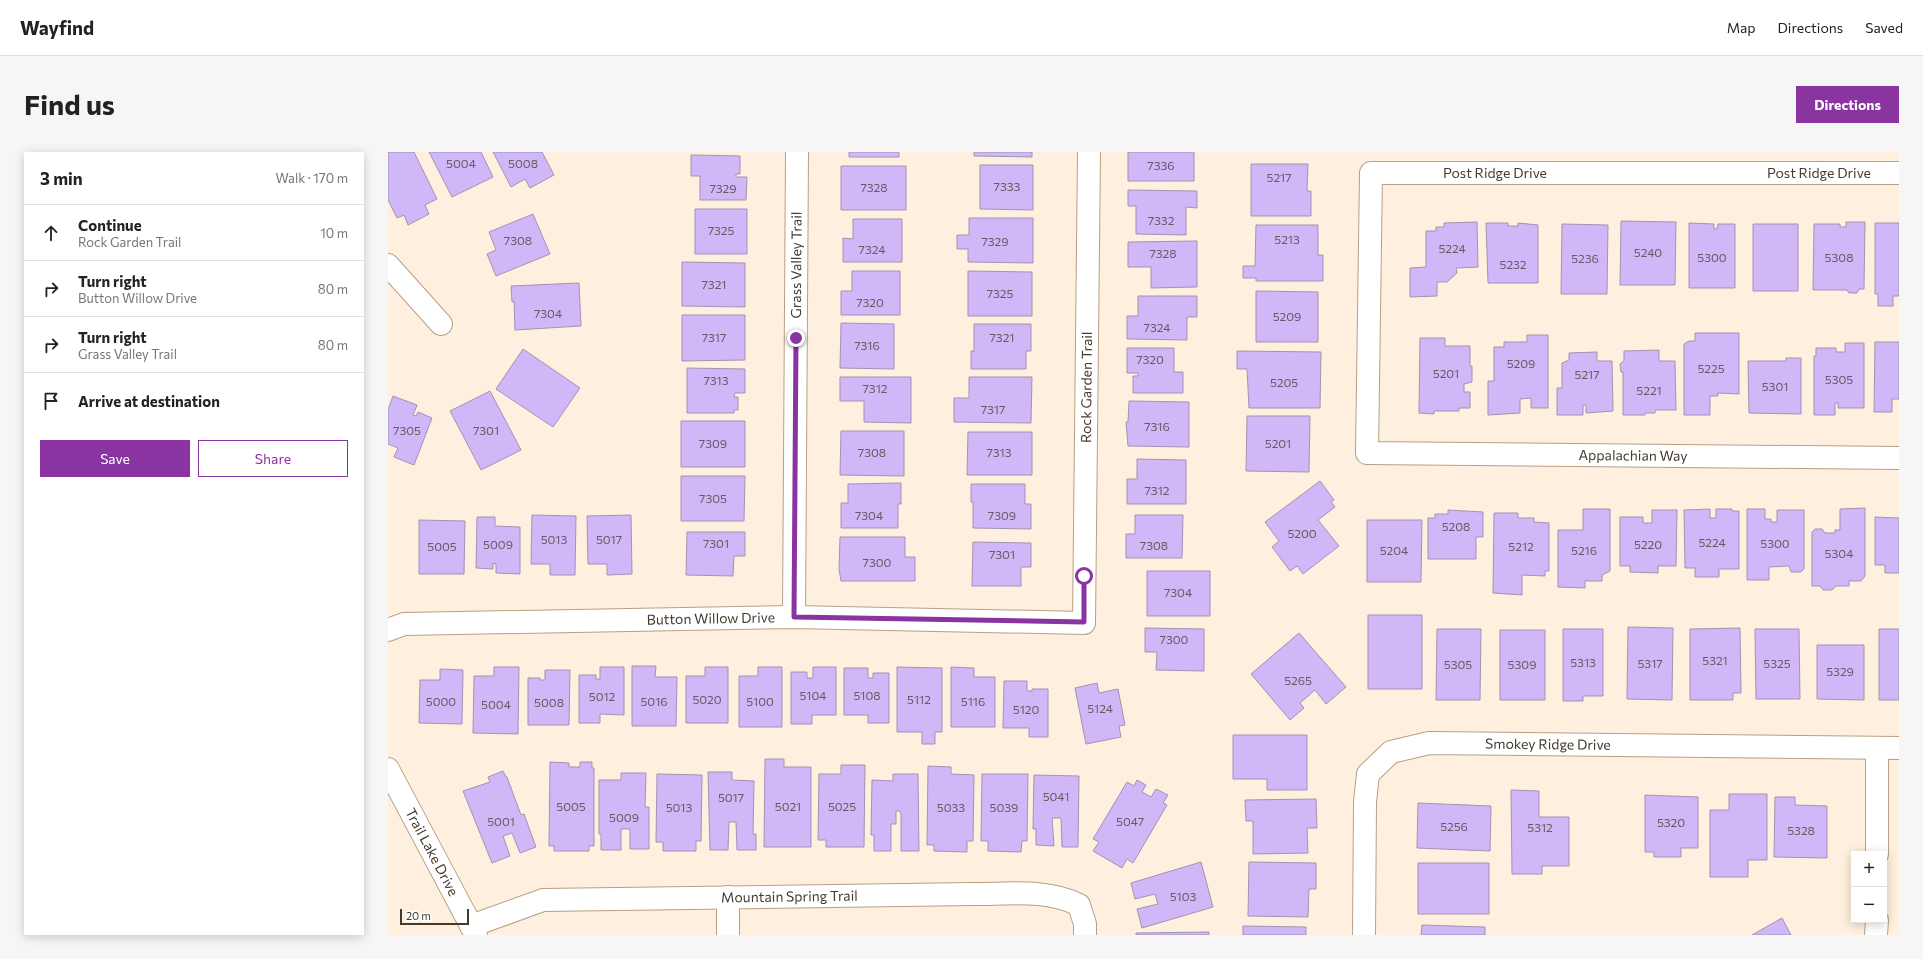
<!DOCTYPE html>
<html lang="en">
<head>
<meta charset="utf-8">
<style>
	body { margin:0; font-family:Commissioner,sans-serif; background:#f6f6f6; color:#222 }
	.controls { position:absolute; right:12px; bottom:12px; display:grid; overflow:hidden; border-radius:0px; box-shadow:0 2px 10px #0003 }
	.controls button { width:36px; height:36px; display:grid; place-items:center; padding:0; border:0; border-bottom:1px solid #e0e0e0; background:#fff; color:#222; font:20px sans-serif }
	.scale { position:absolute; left:12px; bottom:10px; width:69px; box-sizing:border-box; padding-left:4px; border:2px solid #443b2f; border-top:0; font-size:11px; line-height:14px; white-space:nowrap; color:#443b2f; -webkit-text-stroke:3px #fff; paint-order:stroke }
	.stop { position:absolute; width:12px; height:12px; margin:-9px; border:3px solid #8a34a1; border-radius:50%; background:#fff }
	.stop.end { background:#8a34a1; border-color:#fff; box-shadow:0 1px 4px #0008 }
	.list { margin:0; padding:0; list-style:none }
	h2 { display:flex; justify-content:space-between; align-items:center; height:52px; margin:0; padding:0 16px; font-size:17px }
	h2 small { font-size:13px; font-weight:400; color:#767676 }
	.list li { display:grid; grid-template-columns:26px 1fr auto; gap:12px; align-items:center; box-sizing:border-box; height:56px; padding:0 16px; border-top:1px solid #e0e0e0 }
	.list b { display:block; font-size:15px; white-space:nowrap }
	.list p { margin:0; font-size:13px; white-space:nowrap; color:#767676 }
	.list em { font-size:13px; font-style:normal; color:#767676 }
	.actions { display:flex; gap:8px; padding:12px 16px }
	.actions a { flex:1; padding:9px 0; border:1px solid #8a34a1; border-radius:0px; text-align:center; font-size:14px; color:#8a34a1 }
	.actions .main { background:#8a34a1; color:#fff }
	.icon { flex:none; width:22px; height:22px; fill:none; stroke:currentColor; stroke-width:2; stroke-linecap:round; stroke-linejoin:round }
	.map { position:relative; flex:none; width:1511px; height:783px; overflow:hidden; border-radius:0px }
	header { display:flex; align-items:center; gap:24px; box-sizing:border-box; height:56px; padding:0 20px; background:#fff; border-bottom:1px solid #e0e0e0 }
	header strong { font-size:19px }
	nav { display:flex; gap:22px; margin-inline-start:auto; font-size:14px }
	.intro { display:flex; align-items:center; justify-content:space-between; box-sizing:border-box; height:96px; padding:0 24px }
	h1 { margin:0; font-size:28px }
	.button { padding:10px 18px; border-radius:0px; background:#8a34a1; color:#fff; font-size:14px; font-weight:700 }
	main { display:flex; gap:24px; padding:0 24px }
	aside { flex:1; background:#fff; border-radius:0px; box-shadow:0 2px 10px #0003 }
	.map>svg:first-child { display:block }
	.building { fill:#d0b7f7; stroke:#9f94b2 }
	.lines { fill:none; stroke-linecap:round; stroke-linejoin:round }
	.minor-casing { stroke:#b7a085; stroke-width:24 }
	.tertiary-casing { stroke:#b7a085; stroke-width:24 }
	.minor { stroke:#fff; stroke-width:22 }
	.tertiary { stroke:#fff; stroke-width:22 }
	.route { stroke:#8a34a1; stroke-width:5 }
	.labels { text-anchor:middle; stroke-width:4; stroke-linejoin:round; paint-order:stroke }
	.number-label { font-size:12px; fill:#675a61 }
	.street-label { font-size:14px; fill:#443b2f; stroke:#fff }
</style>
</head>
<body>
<header>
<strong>Wayfind</strong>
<nav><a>Map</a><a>Directions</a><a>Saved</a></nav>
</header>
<div class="intro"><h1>Find us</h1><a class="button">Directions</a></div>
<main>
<aside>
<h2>3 min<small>Walk · 170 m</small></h2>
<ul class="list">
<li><svg class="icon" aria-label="ahead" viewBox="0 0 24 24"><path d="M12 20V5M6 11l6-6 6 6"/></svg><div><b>Continue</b><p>Rock Garden Trail</p></div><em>10 m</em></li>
<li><svg class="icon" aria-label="right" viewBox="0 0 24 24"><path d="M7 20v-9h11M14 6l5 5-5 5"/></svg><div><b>Turn right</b><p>Button Willow Drive</p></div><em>80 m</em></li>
<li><svg class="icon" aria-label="right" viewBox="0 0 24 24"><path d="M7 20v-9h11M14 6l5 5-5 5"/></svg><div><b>Turn right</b><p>Grass Valley Trail</p></div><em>80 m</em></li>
<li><svg class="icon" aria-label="arrive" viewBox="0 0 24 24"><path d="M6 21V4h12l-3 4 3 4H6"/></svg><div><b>Arrive at destination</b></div></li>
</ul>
<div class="actions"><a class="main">Save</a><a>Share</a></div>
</aside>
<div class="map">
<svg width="1511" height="783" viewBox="0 0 1511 783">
	<rect width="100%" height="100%" fill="#feefde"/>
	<!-- building -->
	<path class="building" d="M0,0H26L49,47L37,53L41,62L20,73L16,63L9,66L0,48Z
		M41,0H93L105,25L64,45Z
		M105,0H154L166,23L142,36L137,27L123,35Z
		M461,0H511V5H461Z
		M586,0H644V5L586,4Z
		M740,0H806V29H740Z
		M303,3L352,4V22H348V25H359L358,48H312V24H303Z
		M863,12H920L919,39H923V64H863Z
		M592,13H645V58L592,57Z
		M453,14H518V58H453Z
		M740,38L809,39V56L798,55V83L748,82V54H740Z
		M307,57H359V102H307Z
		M145,62L162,102L108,124L99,102L108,98L101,80Z
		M581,66H645V111L580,110V97H569V83H581Z
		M465,67H514V110H455V86L465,87Z
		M1233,69L1288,70L1287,133H1232Z
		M1089,70L1090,115L1068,116L1069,121L1059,130H1049V144L1022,145V116L1038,115V79H1048V75H1056V71Z
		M1458,70H1477L1476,137H1471L1469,141H1461L1459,138H1425L1426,72H1452V75H1458Z
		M1098,71H1120V74H1130V71L1150,73V131H1100Z
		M1301,71L1326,72V77H1329L1330,72H1347V136H1301Z
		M1487,71H1511V144H1505V154H1490V142H1487Z
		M1174,72L1220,73L1219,142H1173Z
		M1365,72H1410V139H1365Z
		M868,73H930V103H935V129H868V126H855V114H867Z
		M809,89V135L763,136V115H740V90Z
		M294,110L357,111V155L294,154Z
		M464,119H512V163H453V139H464Z
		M580,119L644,120V164H580Z
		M191,131L193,174L127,178L126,149L124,150L123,134Z
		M868,139L930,140V190H868Z
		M750,144H809V165H799V188L739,187V164H750Z
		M294,163H357V208L294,209Z
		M453,171L506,172V217L452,216Z
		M586,172H643V199H638V217H583V199H586Z
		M1307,181H1351V242L1330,241V244H1322V263H1296V192L1301,189H1307Z
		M1139,183H1160V256H1143V246L1132,247V261L1100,263V229H1106V195H1116V190H1139Z
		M1032,186H1057V194H1082V214H1084V230L1076,232V240H1082V256H1071V259H1046V262L1031,261Z
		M1487,190H1511V247H1504V260H1486Z
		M1457,191H1476V256H1450V251H1447V263H1426V204H1428V196H1448V200H1457Z
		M739,196H786V220H795V241H745V224H750V221H739Z
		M135,197L192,236L165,275L108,237Z
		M1271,198V209H1287L1288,258H1267V261H1257V263H1235V220H1233L1232,212L1236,209V199Z
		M849,199L933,200L932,256H861L859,217H849Z
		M1209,200V209H1224L1225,259L1198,261V253H1195V263H1169V236H1174V211L1181,208V201Z
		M1398,206H1413V262L1361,261L1360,209H1398Z
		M299,216L357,217V241H347L346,245H350V258H346V261H299Z
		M452,225H523V271L476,270V249H452Z
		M581,225H644L643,271L566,270V246H581Z
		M102,239L133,298L93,318L62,259Z
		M5,244L29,253L25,263L28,264L30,260L44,266L26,313L6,305L10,296L0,292V258Z
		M741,249L801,250V295L740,294L738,270H740Z
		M859,264H922L921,320L858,319Z
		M293,269H357V315H293Z
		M453,279H516V324L452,323Z
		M580,280H644V323H579Z
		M749,307L798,308V352H739V327H749Z
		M293,324H357L356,369H293Z
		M932,329L946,348L943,350L947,355L930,368L951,394L915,422L909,414L902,419L884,395L891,389L877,370Z
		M513,331V352H510V376H453V351H460V332Z
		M583,332H637V352H643V377L585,376V350H583Z
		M1477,356V424L1473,429H1461V434H1448L1444,438H1435L1432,434H1424V380L1427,377H1434L1437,381H1447V378H1452V357Z
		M1195,357H1222V419L1214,423V429H1197V436L1170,435V378H1195Z
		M1322,357V366H1328V357H1344V359H1351V417H1331V425H1307V416H1297L1296,358Z
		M1359,357H1377V367H1383V370H1389V358H1416V417L1413,420H1403L1401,414L1381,415V428H1359Z
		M1060,358L1095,360V385H1088V407H1040V366H1047V362H1060Z
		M1264,358H1289L1288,414H1270V421L1242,420V414H1232V365H1255V371H1264Z
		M1106,361H1130V366H1146V370L1161,371V419H1157V424L1134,423V443L1105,441Z
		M144,363L188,364L187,423H162V412H143Z
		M243,363L244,422L219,423V412H200L199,364Z
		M747,363H795L794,406H738V382H747Z
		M89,365H107V374L132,375V422L108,421V412L105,411V417L88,416Z
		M1487,365L1511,366V421H1497V413H1487Z
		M31,368L77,369L76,422H31Z
		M979,368H1034L1033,430H979Z
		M299,380H357V404H346L345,424L298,423Z
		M452,385H517V405H527V429H453L451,417Z
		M585,390L643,391V415H633V434H584Z
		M759,419H822V464H759Z
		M980,463H1034V537H980Z
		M1240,475L1285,476L1284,548L1239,547Z
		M757,476L816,477V519L768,518L769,500H757Z
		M1352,476L1353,541H1345V548H1302V477Z
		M1049,477H1093L1092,548H1048Z
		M1175,477H1215V544H1195V549H1175Z
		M1367,477H1411L1412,547H1368Z
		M1491,477H1511V548H1491Z
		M1112,478H1157V548H1112Z
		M911,481L958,535L938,552L927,538L912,551L916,556L902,568L863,522Z
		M1429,493H1476V548L1429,547Z
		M244,514H268L267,525H289L288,574H244Z
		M106,515H131L130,582L85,581L86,524H106Z
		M212,515H236V563L212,562V571H191V523H208V527H212Z
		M317,515H340V571H298V524H317Z
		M370,515H394V575H351V524H370Z
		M425,515H448V563H424V572H403V520H419V526H425Z
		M509,515L554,516V580H547V592H534V580H509Z
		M563,515L586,516V525H607V575H563Z
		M456,516H480V526H485V521H501V571H480V563H456Z
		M52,517L75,518L74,572L31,571L32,528H52Z
		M157,518H182L181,573H140V526H152V528H157Z
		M616,529H639V539H644V537H660V585H641V576H615Z
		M709,531L711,541L730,537L737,573L731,574L733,585L698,592L687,536Z
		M845,583H919V638H879V627H845Z
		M377,607H396V615H423V695H376Z
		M162,610L181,611V615H192V610H204V616H206V694H201V699H166V694H161Z
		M453,613H477L476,695H438V688H430L431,622H453Z
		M540,614L563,615V622L586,623L585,689H579V700L546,699V693H539Z
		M115,619L118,625H119L133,663L136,662L148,695L132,701L124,681L115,684L122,704L104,711L75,639L102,630L100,625Z
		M320,620H344V628L366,629L365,682H368V698H349L348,670H341L340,698H322Z
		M233,621H258L257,655H261V697H242V677H233V698H213V682H211V628H233Z
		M269,622L314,623L313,689H308V699H275V690H268Z
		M505,622H530L531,699H513V663L512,659H508V672H503V699H486V683H483L484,628L505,629Z
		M594,622H640L639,689H634L633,700L600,699V689H593Z
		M646,623L691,624L690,695H674L673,666H664L666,694L648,693V677H645Z
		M749,628L758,633L754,640L763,645L768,637L780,643L775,651L779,653L745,711L739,707L734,716L705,699L711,690L705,687L739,630L746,634Z
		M1123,638L1151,639V665H1181V714H1154V722H1124Z
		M1341,642H1379V708H1360V725H1322V658H1341Z
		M1257,643L1310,645V696H1293V705H1266V700H1257Z
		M1387,645H1407V653L1439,654V706L1386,705Z
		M928,647L929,676H919L920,701L865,702V669H858L857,648Z
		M1030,651L1103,654L1102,699L1029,696Z
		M813,710L825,755L754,776L749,757L770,752L767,742L747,747L743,731Z
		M861,710L928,711V737H921L920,765L860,764Z
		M1030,711H1101V762H1030Z
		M1394,766L1403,783H1364Z
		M1034,773L1097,775V783H1033Z
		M855,774L918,775V783H855Z
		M821,780V783H748V781Z"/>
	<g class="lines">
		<!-- minor casing -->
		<g class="minor-casing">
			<g id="minor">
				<path id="s1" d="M1511,21H983L979,301L1511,306"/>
				<path d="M0,113L53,172"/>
				<path id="s2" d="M406,465L409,0"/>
				<path id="s3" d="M0,478L16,472L406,465L696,471L701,0"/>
				<path d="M1489,596V702"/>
				<path d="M340,745V783"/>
				<path id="s4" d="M83,774L155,748L586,742C621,742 660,737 691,753L697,772V783"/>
				<path id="s5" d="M976,783L977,650L980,622L1003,600L1041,591L1511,596"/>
				<path d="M1488,783L1489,768"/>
			</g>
		</g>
		<!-- tertiary casing -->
		<g class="tertiary-casing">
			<g id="tertiary">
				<path id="s6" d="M0,617L88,783"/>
			</g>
		</g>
		<!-- minor -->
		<use href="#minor" class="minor"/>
		<!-- tertiary -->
		<use href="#tertiary" class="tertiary"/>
	</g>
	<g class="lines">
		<!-- route -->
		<path class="route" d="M408,186L406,465L696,470V424"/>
	</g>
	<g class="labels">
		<!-- number labels -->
		<g class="number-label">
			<text x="73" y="16">5004</text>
			<text x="135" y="16">5008</text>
			<text x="773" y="18">7336</text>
			<text x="891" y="30">5217</text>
			<text x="619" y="39">7333</text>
			<text x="486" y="40">7328</text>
			<text x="335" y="41">7329</text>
			<text x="773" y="73">7332</text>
			<text x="333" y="83">7325</text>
			<text x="899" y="92">5213</text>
			<text x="130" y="93">7308</text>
			<text x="607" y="94">7329</text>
			<text x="1064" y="101">5224</text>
			<text x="484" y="102">7324</text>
			<text x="1260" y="105">5240</text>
			<text x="775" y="106">7328</text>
			<text x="1324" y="110">5300</text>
			<text x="1451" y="110">5308</text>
			<text x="1197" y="111">5236</text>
			<text x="1125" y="117">5232</text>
			<text x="326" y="137">7321</text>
			<text x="612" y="146">7325</text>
			<text x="482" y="155">7320</text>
			<text x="160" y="166">7304</text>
			<text x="899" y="169">5209</text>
			<text x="769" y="180">7324</text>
			<text x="326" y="190">7317</text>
			<text x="614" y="190">7321</text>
			<text x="479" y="198">7316</text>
			<text x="762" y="212">7320</text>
			<text x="1133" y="216">5209</text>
			<text x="1323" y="221">5225</text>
			<text x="1058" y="226">5201</text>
			<text x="1199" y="227">5217</text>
			<text x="1451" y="232">5305</text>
			<text x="328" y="233">7313</text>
			<text x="896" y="235">5205</text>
			<text x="1387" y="239">5301</text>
			<text x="487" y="241">7312</text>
			<text x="1261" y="243">5221</text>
			<text x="605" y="262">7317</text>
			<text x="769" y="279">7316</text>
			<text x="19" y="283">7305</text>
			<text x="98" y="283">7301</text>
			<text x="325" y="296">7309</text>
			<text x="890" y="296">5201</text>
			<text x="484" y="305">7308</text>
			<text x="611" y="305">7313</text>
			<text x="769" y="343">7312</text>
			<text x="325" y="351">7305</text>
			<text x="481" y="368">7304</text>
			<text x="614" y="368">7309</text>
			<text x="1068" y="379">5208</text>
			<text x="914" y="386">5200</text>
			<text x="166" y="392">5013</text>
			<text x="221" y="392">5017</text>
			<text x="1324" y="395">5224</text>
			<text x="328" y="396">7301</text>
			<text x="1387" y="396">5300</text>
			<text x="110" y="397">5009</text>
			<text x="1260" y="397">5220</text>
			<text x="766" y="398">7308</text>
			<text x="54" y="399">5005</text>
			<text x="1133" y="399">5212</text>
			<text x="1006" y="403">5204</text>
			<text x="1196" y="403">5216</text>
			<text x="1451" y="406">5304</text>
			<text x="614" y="407">7301</text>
			<text x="489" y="415">7300</text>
			<text x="790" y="445">7304</text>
			<text x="786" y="492">7300</text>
			<text x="1327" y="513">5321</text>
			<text x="1195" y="515">5313</text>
			<text x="1262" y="516">5317</text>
			<text x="1389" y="516">5325</text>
			<text x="1070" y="517">5305</text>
			<text x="1134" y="517">5309</text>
			<text x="1452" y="524">5329</text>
			<text x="910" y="533">5265</text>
			<text x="425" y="548">5104</text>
			<text x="479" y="548">5108</text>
			<text x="214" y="549">5012</text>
			<text x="319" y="552">5020</text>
			<text x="531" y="552">5112</text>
			<text x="53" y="554">5000</text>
			<text x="266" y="554">5016</text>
			<text x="372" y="554">5100</text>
			<text x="585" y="554">5116</text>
			<text x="161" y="555">5008</text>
			<text x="108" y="557">5004</text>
			<text x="712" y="561">5124</text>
			<text x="638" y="562">5120</text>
			<text x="668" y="649">5041</text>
			<text x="343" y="650">5017</text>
			<text x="183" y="659">5005</text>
			<text x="400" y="659">5021</text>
			<text x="454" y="659">5025</text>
			<text x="291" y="660">5013</text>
			<text x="563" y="660">5033</text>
			<text x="616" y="660">5039</text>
			<text x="236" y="670">5009</text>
			<text x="113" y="674">5001</text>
			<text x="742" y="674">5047</text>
			<text x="1283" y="675">5320</text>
			<text x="1066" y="679">5256</text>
			<text x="1152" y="680">5312</text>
			<text x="1413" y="683">5328</text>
			<text x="795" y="749">5103</text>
		</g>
		<!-- street labels -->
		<g class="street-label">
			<text x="1107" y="26">Post Ridge Drive</text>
			<text x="1431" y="26">Post Ridge Drive</text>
			<text dy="5" stroke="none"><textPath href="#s2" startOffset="352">Grass Valley Trail</textPath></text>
			<text dy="5" stroke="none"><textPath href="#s3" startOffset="933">Rock Garden Trail</textPath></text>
			<text dy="5" stroke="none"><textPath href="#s1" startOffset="1074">Appalachian Way</textPath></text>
			<text dy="5" stroke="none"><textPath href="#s3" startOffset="324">Button Willow Drive</textPath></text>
			<text dy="5" stroke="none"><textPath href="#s5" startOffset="351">Smokey Ridge Drive</textPath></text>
			<text dy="5" stroke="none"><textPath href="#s6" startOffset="94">Trail Lake Drive</textPath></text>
			<text dy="5" stroke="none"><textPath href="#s4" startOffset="323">Mountain Spring Trail</textPath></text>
		</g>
	</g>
</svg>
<div class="controls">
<button>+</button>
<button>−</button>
</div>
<div class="scale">20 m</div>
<div class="stop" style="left:696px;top:424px"></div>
<div class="stop end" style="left:408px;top:186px"></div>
</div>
</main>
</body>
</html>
